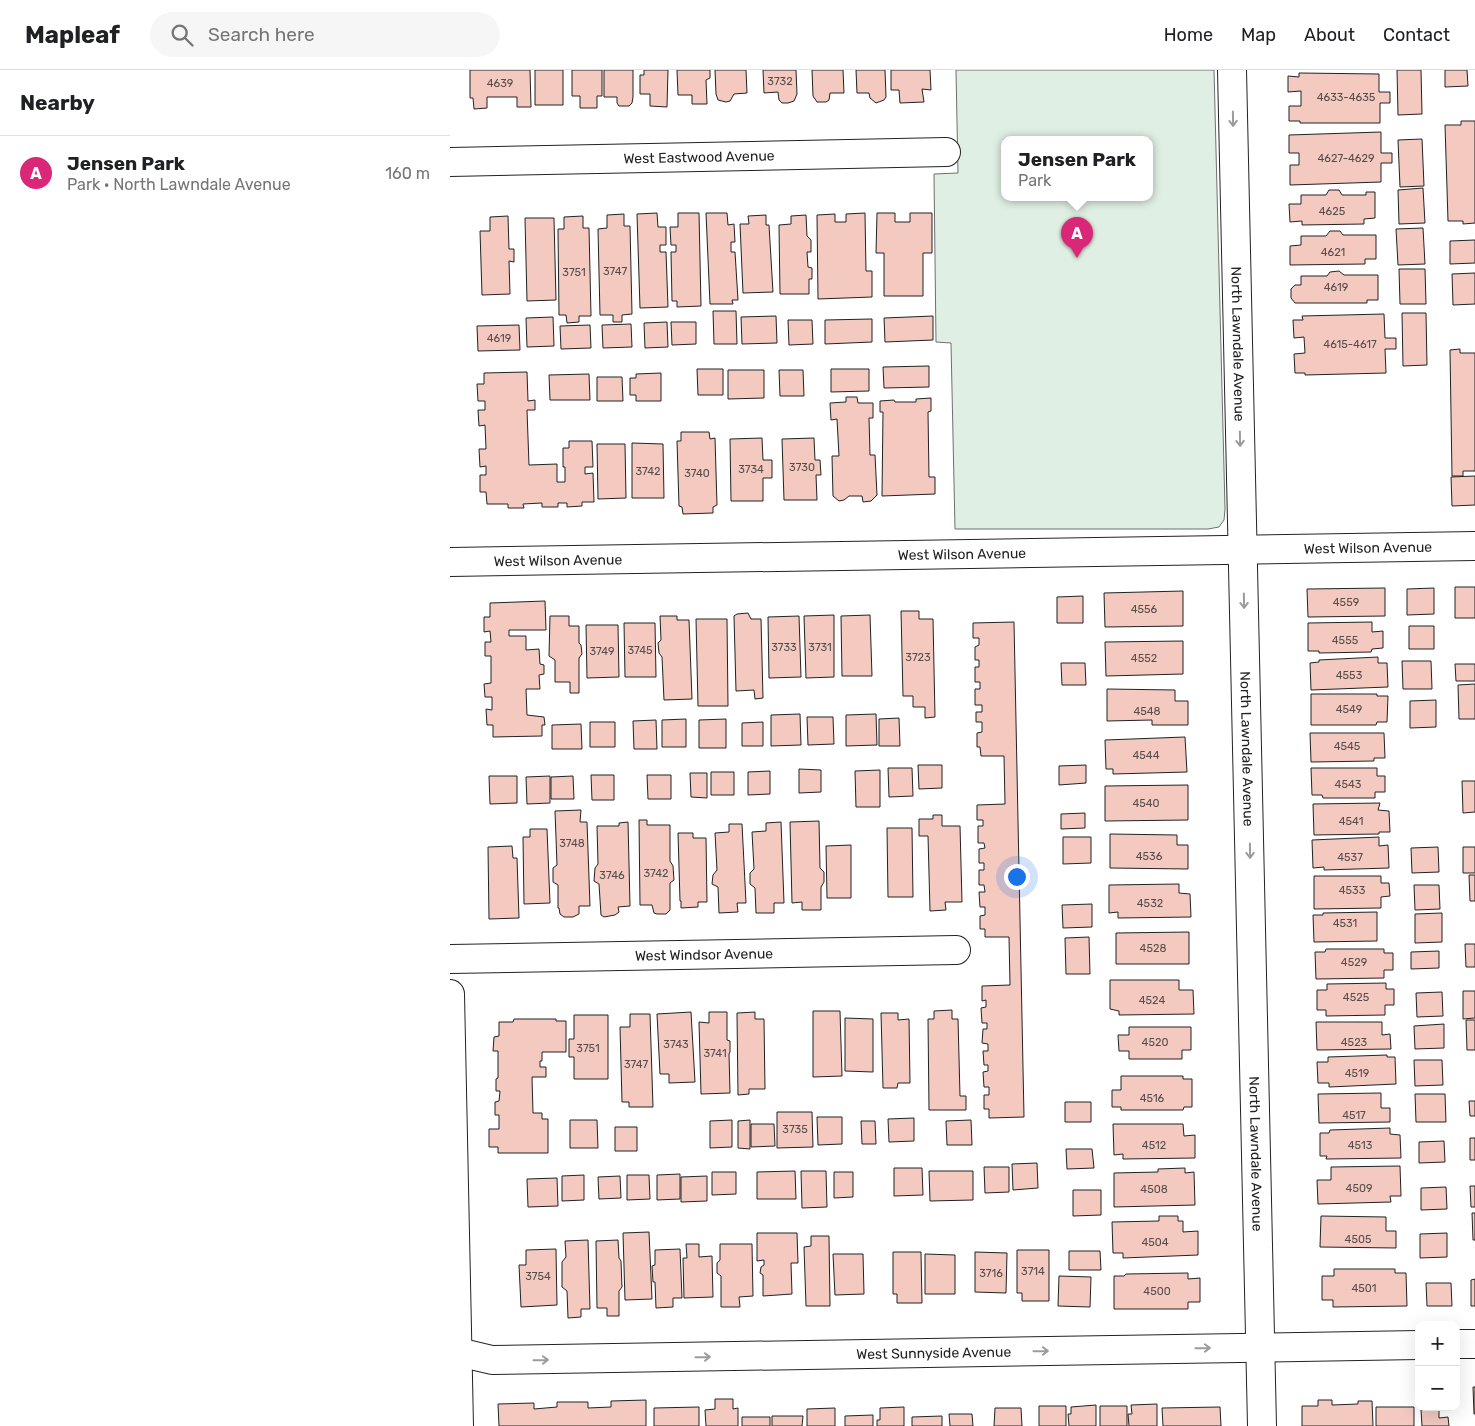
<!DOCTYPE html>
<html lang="en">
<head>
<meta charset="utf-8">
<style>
	body { margin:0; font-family:Rubik,sans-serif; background:#f6f6f6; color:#202124 }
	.controls { position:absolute; right:15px; bottom:15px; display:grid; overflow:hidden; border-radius:10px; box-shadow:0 5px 20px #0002 }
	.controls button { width:45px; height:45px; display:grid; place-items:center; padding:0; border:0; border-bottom:1px solid #e0e0e0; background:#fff; color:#202124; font:25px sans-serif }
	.you { position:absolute; left:566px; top:806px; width:18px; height:18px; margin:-12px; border:4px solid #fff; border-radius:50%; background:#1a73e8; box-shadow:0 0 0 8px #1a73e833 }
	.badge { display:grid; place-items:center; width:32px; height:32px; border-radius:50%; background:#db2777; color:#fff; font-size:16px; font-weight:700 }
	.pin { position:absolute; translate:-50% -41px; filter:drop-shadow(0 1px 2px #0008) }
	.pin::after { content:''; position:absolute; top:26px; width:18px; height:15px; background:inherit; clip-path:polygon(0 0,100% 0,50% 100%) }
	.popup { position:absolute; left:551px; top:66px; width:152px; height:65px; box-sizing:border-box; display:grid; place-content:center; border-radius:10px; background:#fff; filter:drop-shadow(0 1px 4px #0005); font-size:16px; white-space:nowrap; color:#757577 }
	.popup b { font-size:19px; color:#202124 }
	.popup::after { content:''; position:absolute; left:50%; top:100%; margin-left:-10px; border:10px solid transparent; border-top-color:#fff }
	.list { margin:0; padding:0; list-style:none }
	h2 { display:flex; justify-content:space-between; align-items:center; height:65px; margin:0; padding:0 20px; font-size:21px }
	h2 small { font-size:16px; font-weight:400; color:#757577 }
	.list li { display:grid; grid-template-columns:32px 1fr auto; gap:15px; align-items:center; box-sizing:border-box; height:75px; padding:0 20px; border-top:1px solid #e0e0e0 }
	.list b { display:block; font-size:19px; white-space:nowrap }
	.list p { margin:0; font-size:16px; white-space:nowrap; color:#757577 }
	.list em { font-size:16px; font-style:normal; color:#757577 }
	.icon { flex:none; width:28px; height:28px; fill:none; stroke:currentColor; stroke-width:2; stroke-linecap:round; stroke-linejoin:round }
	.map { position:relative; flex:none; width:1025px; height:1356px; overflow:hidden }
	header { display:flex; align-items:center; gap:30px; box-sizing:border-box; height:70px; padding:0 25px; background:#fff; border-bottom:1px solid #e0e0e0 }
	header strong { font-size:24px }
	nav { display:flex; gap:28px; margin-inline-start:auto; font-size:18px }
	.search { width:350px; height:45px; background:#f6f6f6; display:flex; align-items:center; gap:12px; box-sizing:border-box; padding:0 18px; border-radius:28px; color:#757577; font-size:19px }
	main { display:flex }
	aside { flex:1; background:#fff }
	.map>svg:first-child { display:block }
	.green { fill:#e0efe3; stroke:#6f6f6f; fill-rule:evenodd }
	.building { fill:#f3c9c0; stroke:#222 }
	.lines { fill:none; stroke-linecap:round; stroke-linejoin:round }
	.minor-casing { stroke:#222; stroke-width:30 }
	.minor { stroke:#fff; stroke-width:28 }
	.oneway { stroke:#9c9c9c }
	.labels { text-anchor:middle; stroke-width:4; stroke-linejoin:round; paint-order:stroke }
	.number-label { font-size:11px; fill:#564c4a }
	.street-label { font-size:14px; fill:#222; stroke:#fff }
</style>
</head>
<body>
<header>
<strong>Mapleaf</strong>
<div class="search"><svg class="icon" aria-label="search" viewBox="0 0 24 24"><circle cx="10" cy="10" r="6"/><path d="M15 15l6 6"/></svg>Search here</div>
<nav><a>Home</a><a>Map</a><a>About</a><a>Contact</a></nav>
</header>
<main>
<aside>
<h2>Nearby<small></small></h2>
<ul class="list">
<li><span class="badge">A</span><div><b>Jensen Park</b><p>Park · North Lawndale Avenue</p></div><em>160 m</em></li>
</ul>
</aside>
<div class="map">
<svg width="1025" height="1356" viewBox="0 0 1025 1356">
	<rect width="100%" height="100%" fill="#fff"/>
	<!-- green -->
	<path class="green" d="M506,0H764L775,439L774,450L769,457L758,459H505L501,273L486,272L484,104L508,103ZM554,69H700V127H554Z"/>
	<!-- building -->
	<path class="building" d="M20,0H80L81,37H67V27H37V38L24,39L23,28H20Z
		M85,0H113V35H85Z
		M122,0H152V26H147V38H130V26H122Z
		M154,0H183V27L182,33L179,36H169L167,33V27H154Z
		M194,0H218L217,37L200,36V24H190V5H194Z
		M227,0H260V8L256,10L257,34H242V25H228Z
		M265,0H296L297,23L284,24L280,31L276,32L268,30L266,24Z
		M313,0H346L347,24L344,31L338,33H332L329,30L328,22L314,23Z
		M362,0H393L394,23H380L379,30L376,32H367L363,26Z
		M406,0H435L436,27L434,30L426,33L420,28L419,23H407Z
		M441,0H480L481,20L472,19L474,32L450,33L449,20H441Z
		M947,0H971L972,44L948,45Z
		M995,0H1017L1018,16L995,17Z
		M849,3L929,4V22H940V33H930V53H850V51H839V36H851V21L838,22V6L849,7Z
		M1011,51H1025V153L1013,154V151H998L995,55H1011Z
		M931,62V83H942V93H931V112L840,115V95H849V83H839V65Z
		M972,69L974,116L950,117L948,70Z
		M973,118L975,153L949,154L948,120Z
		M879,120H889L892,125H916V122H925V148L914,149V154L852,155V151L840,152L839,134H851V125H876Z
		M207,143L208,157H216V175H210V182H216L218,237L190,238L187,144Z
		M228,143H249L251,236L227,237V231H222L221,182H226V175H221L220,157H228Z
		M256,143H277L278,155L284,154L285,172H281V182H285L288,230H282L283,234H260Z
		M415,143L416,201H422V227L368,229L367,145L385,144V152H396V144Z
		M427,143H445V152H460V143H482V183H473V226H434V183H426Z
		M174,144V156H180L182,244L172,245V252H163V245H150L148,159L157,158V145Z
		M316,145V155H319L323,222L293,223L290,154H299L298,146Z
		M356,145L357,166L361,170V182H357L358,197L362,198V209H359V224H330L329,155L341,154V146Z
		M58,146L59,179H64V192L59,191L60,224L32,225L30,161H40V147Z
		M133,146V158H139L141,246H129V252L117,253L116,245H109L108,159H114V147Z
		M75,148H104L106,230L77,231Z
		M973,158L975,194L948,195L946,159Z
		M880,161H890L893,165H926V189H915V194L840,195V176L851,175V166H876Z
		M1025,170V193L1000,194V171Z
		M949,199H975L976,234H950Z
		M889,201L894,205H928V230H917V233H845L841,228V219L845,215H851V206H877L880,202Z
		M1025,203V234L1003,235L1002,204Z
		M263,241H286L287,274H264Z
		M952,243H976L977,295L953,296Z
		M934,244L935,268H946V279H935L936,303L855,305V303H845L844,284L855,283L854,267L844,268L843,250H853L852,246Z
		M326,246L327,273L292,274L291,247Z
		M483,246V270L435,272L434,248Z
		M103,247L104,276L77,277L76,248Z
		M422,249V272L375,274V250Z
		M338,250H362L363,274L339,275Z
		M217,252L218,277L195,278L194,253Z
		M221,252H246V274L222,275Z
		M181,254L182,277L153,278L152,255Z
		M69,255L70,280L28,281L27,256Z
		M140,255L141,278L111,279L110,256Z
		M1010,279V283H1025V401H1013V406H1002L1000,280Z
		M479,296V317L434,318L433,297Z
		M247,299H273V325H248Z
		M381,299H419V321L381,322Z
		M278,300H314V328L278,329Z
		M329,300H353L354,326H330Z
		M77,302L78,331L85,330V340H77L79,395L107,394V412H115V397H113V378H119V371H142L143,397H135V404L143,403L144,432H132V436L117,437V433H108V437H92V433L73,434L74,438H58V434H37L36,422H30V405H36V396L30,397L29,379H36L35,355L29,356L28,340H35V331H28L27,314H34V303Z
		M211,303V331H186V325H180V308H186V304Z
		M139,304L140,330H100L99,305Z
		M147,307H172L173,331H147Z
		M396,327H407L408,333H423V348H419L420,385H425L427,425L421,431L413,432L412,426H399L394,430L389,431L383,426L382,386H389L387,349L381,350L380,333L396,332Z
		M481,328V341L478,342L479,407H485V424L432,426L433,342H430V331L444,330L445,332H466V329Z
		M231,362H259L260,369L265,368L267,435L263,437V443L233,444L232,437L229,436L227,371H231Z
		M312,368L313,390H322V408H313V431H281L280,369Z
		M364,368L365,390H370L371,405H366L367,430H334L332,369Z
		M182,373L213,374L214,428H182Z
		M147,374H175L176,428L148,429Z
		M1025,406V435L1002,436L1001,407Z
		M1005,517H1025V548H1005Z
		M935,518V546L858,547L857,519Z
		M984,518V544L957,545V519Z
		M733,521V556L655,557L654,523Z
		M633,526V553H607V527Z
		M95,531L96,560H59V566H76V580L89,579L90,594L94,595V604L89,605L90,619H76L77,645L94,647L95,655H92V666L43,667V655H37L36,639L42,640V627H35L34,614L41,613V586H35V572H41L40,561L34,562V547H40V533Z
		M451,541H469V549H483L485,647L475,648V637H463V626H453Z
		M298,543L301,549H311L313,628L305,629L304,620L286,621L284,546L287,544Z
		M384,545V607L356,608L354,546Z
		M420,545L422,606H392L391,546Z
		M100,546H119V556H129V573L131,575L132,584L129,588V623H120V612H105V590L99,586Z
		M210,546H227V550H239L242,629L214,630L212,587L209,583L208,573L211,570Z
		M349,546L351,607L319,608L318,547Z
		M246,549H277L278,636H248Z
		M564,552L574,1047L539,1048V1039H534V1025H539V1017H534L533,1002L538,1001V995H534L533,981H538V974L532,973L533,959H537V953H532L531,938L536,937V930L532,931V916L560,915L559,867H535V859H530V846L535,845V837H530L529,822H535L534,815H529V800H534V793H529V779L535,778L534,773H528V756H533V750H527V735L555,734L554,686H531L530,677H527V663L532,662V652H526V642H532V635H525V619H530V612H525V597H529V590H525V577L529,575V568H523V553Z
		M922,552V562L933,561V578L922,579L921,582L869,583V581H858V553Z
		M174,553H205L206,607H175Z
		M136,555H168L169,607L137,608Z
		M959,556H984V579H959Z
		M733,571V604L656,606L655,572Z
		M928,587V593H937L938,617L861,620L860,593L869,592V590Z
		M952,591H981L982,619H953Z
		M611,593H635L636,615H612Z
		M1005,594H1025V611H1006Z
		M1025,614V649H1009L1008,615Z
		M657,619L725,620V631H738V655H702V650L657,651Z
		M861,624H927V626H938L937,652H927L926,655H861Z
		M986,630V657L960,658V631Z
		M350,644L351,675L321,676V645Z
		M426,644L427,675L396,676V645Z
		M357,647H383L384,674L358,675Z
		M449,648L450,676H429V649Z
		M236,649V677H212V650Z
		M276,649V678H249V650Z
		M206,650L207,679H184L183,651Z
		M140,652H165V677H140Z
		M313,652V676H292V653Z
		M131,654L132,679H102V655Z
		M860,663H934L935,688H924V691L861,692Z
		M735,667L737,702L663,704V699H656L655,670Z
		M468,695H492V718L469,719Z
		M636,695V713L609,715V696Z
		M438,698H462L463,726L439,727Z
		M861,698H927V706H935V722H925V728H873L872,725H862Z
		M349,699L371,700V722L349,723Z
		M430,700V737H406L405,701Z
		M320,701V724L298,725V702Z
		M261,702H284V725H261Z
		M240,703H257V728L241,727Z
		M141,705H164V730H142Z
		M197,705H221V729H198Z
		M39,706H67V733L40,734Z
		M100,706V733L77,734L76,707Z
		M123,706L124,729H101V707Z
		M1012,711H1025V742L1013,743Z
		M738,715V750L655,751V716Z
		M930,733L928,740L939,741L940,762H929V764L864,765L863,734Z
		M131,740L130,752H137L140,836H129V844L123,847H114L110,844L109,838H108V815L103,812V798L107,795L105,741Z
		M635,743V758L611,759V744Z
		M483,745H492V756H510L512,832H495L496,840L480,841L478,766H469V749H483Z
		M189,750H197V755H220V791L223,796L224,810L220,813V840L216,844H207L204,843L202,835H190Z
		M369,751L370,798L374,802V812L371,817V840H352V832L342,833L340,752Z
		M178,752L180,836L168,837L169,842L165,845L154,847L151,845L149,814L144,811L145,798L148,794L147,756H169V753Z
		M331,752L334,833H324V843H306L305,818L300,814V803L304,799L302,762L316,761V753Z
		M279,754H292L296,833H287L288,842L269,843L268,817L262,814L263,805L267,800L265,763L279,762Z
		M437,758H462L463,827H438Z
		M80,759H97L100,833L74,834L73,767H80Z
		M228,763H243V768H256L257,832H248V837L231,838V831H230Z
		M660,764L727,765V775H738V799L660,798Z
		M613,767H641V793L613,794Z
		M929,767V776L938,775L939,798L874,800V797L863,798L862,770Z
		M401,775V828H377L376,776Z
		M62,776L63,788H67L69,848L39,849L38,777Z
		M988,777L989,802L962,803L961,778Z
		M1013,777H1025V803H1013Z
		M1019,805H1025V831H1020Z
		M864,806H931V813H939L940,826L931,827V838L864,839Z
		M729,814V823L740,824L741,847L668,848V842L659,843V815Z
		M964,815H989L990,839L965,840Z
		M642,834V857L613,858L612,835Z
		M927,842V871L864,872L863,845H873V843Z
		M992,843V872L965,873V844Z
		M739,862V894H666V863Z
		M639,867L640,904H616L615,868Z
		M1015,874H1025V897H1016Z
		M876,879H934V883H943V900H934V908L866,909L865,882H875Z
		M989,881V898L961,899V882Z
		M660,910H729V920H743L744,944L669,945V941L660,939Z
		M936,913V919H944V935H935V945L876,946V940H867V920H877V914Z
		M1013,921H1025V948L1013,949Z
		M992,922L993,946L967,947L966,923Z
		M502,940V949H508L510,1026H516V1040H479L478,949H484V941Z
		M363,941H390L392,1006L363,1007Z
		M241,942L245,1012L219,1013V1004H210L207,944Z
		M259,942H277V970L280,971V982L279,984L280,1023L251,1024L249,952L259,953Z
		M305,942V949H314L315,1019H299V1024L288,1025L287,943Z
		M431,943H448V950L459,949L460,1013H448L447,1018H433Z
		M180,944H200L203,1037H179V1032H172L170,957H180Z
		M124,945H158V1009H124V987H119V969H124Z
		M395,948L423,949V1002L395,1001Z
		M64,949H106V951H116V982H92V991H90V997H96V1007H82L83,1043H92V1049H98V1083H48V1077H39V1059H49V1045H45V1032L49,1031L50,1021H46V1009L48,1008V981H43L44,967L49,966V952H63Z
		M1016,950H1025V980H1017Z
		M866,952H932V965L940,964L941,979L867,980Z
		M994,954V978L965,979L964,956Z
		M679,957H741V980H732V989H679V981H669L668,965H679Z
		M937,985V987H945L946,1014L879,1017V1013H868L867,992H878V987Z
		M964,990H992L993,1015L965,1016Z
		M671,1006H733V1009H742V1037H734L733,1040H671V1037H662V1020H671Z
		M931,1023V1038H940V1052L869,1053L868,1024Z
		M965,1024H995L996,1052H966Z
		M1019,1031H1025V1046H1020Z
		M615,1032H641V1052H615Z
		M327,1042H362L363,1077L327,1078Z
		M367,1047H392V1074L368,1075Z
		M464,1048V1071L439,1072L438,1049Z
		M120,1050H147L148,1078H120Z
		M282,1050V1077L260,1078V1051Z
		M300,1050V1079L288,1078V1051Z
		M521,1050L522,1075H497L496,1051Z
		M411,1051H425L426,1074H412Z
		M301,1054H324L325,1076L301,1077Z
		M663,1054H733L734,1066L745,1065V1088L673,1089V1084L664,1085Z
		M165,1057H187V1081H165Z
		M940,1058V1064L950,1065L951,1088L876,1089L877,1086H870V1063H879L880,1060Z
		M1020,1068H1025V1090H1020Z
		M994,1071L995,1092L969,1093V1072Z
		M616,1079H642L644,1098L617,1099Z
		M587,1093L588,1118L563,1120L562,1094Z
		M950,1096L951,1126H940L941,1132L868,1134L867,1110H881V1097Z
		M534,1097H559V1122L535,1123Z
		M444,1098H472L473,1125L444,1126Z
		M735,1098V1103L744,1102L745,1135L664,1137V1103L708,1102V1099Z
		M345,1101L346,1129H307V1102Z
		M351,1101H376L377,1137L352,1138Z
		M479,1101H523V1130L480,1131Z
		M262,1102H286V1124L262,1125Z
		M384,1102H403V1127L384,1128Z
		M230,1104V1129L207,1130V1105Z
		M134,1105V1130L112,1131V1106Z
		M177,1105H199L200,1129L177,1130Z
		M170,1106L171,1128L149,1129L148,1107Z
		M257,1106V1131L231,1132V1107Z
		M107,1108L108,1136L78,1137L77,1109Z
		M1020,1116H1025V1137H1021Z
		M996,1117L997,1139L971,1140V1118Z
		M623,1120H651V1145L623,1146Z
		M1022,1143H1025V1170H1023Z
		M709,1146H728V1151H733V1162L748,1161V1185L673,1188V1183H663L662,1152L709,1151Z
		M871,1146L936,1147V1161H946V1178L870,1177Z
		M199,1162L202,1229L175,1230L173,1163Z
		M307,1163H347L348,1193H341L342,1224L313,1226V1205L310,1203L311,1197L314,1195V1190L307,1191Z
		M997,1163V1187L970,1188V1164Z
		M361,1166H379L380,1236H356L354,1177L361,1176Z
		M138,1170L140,1239H131V1247L118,1248L117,1221L112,1217V1192L116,1187L115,1171Z
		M168,1170L169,1188L171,1191L172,1217L169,1221V1246H157V1238H147L146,1171Z
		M236,1174H249V1187L262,1186L263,1227L234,1228L233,1188H237Z
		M270,1174H302L303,1226L289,1227L290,1237H271V1206L267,1203V1193L270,1190Z
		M106,1179L107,1235L71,1237L69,1195H76V1180Z
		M230,1179L232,1228H223V1237L206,1238L205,1212H203L202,1196L205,1195V1180Z
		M567,1180H599V1231H572V1223H567Z
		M619,1181H650L651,1200H619Z
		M443,1182H471L472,1233H447V1224H443Z
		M525,1182L557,1183L556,1223L525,1222Z
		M383,1184H413L414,1224L385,1225Z
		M475,1184L505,1185V1224H475Z
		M884,1199H945V1203H956L957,1236L883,1237V1230H872V1206H884Z
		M738,1203V1209L750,1208V1232H738V1239H664V1206H674L676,1204Z
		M609,1206L641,1207L640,1237L608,1236Z
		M1025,1209V1236H1021V1210Z
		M976,1213H1001L1002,1236H977Z
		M1023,1317H1025V1344H1024Z
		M265,1329H283V1339L288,1338V1356H256L255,1340L265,1339Z
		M196,1330V1356H49L48,1334L84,1333V1339L107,1337V1332H138V1338L161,1337V1331Z
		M868,1330H882V1335L908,1334V1331H922L923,1356H852V1336H868Z
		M707,1334V1356H679L678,1344H682L681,1335Z
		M646,1335V1356H619L618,1344H621V1337Z
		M589,1336H616V1356H589Z
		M650,1336H677V1356H650Z
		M249,1337V1356H204V1338Z
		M454,1337V1356H427V1350H430V1338Z
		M770,1337L771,1356H713L712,1338Z
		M926,1337H964V1356H926Z
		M385,1338V1356H357V1339Z
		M545,1338H571L572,1356H544Z
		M971,1340H989V1348L998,1347L999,1356H972Z
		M499,1344H522L523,1356H500Z
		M423,1345V1356H395V1346Z
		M322,1346H353L352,1356H322Z
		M492,1346V1356H462V1347Z
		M292,1347H320V1356H292Z"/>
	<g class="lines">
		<!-- minor casing -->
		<g class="minor-casing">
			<g id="minor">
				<path id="s1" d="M782,0L812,1356"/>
				<path id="s2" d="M0,92L496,82"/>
				<path id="s3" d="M0,492L1025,476"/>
				<path id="s4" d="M0,889L506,880"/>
				<path d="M0,924L9,1356"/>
				<path d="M1006,1274H1025"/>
				<path id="s5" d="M0,1280L42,1290L969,1275"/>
			</g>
		</g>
		<!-- minor -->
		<use href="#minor" class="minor"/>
	</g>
	<!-- one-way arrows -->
	<defs><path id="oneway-shaft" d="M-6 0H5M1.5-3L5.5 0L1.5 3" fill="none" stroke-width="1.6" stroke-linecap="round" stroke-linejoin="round" transform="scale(1.25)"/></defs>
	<g class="oneway">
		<use href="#oneway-shaft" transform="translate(783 49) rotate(89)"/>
		<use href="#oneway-shaft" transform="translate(790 369) rotate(89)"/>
		<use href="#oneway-shaft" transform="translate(794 531) rotate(89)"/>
		<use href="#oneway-shaft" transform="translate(800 781) rotate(89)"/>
		<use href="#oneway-shaft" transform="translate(753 1278) rotate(-1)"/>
		<use href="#oneway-shaft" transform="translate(591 1281) rotate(-1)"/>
		<use href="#oneway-shaft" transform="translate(253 1287) rotate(-1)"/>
		<use href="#oneway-shaft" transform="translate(91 1290) rotate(-1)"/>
	</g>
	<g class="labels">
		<!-- number labels -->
		<g class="number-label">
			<text x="330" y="15">3732</text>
			<text x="50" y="17">4639</text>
			<text x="896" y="31">4633-4635</text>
			<text x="896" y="92">4627-4629</text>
			<text x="882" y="145">4625</text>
			<text x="883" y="186">4621</text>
			<text x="165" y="205">3747</text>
			<text x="124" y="206">3751</text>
			<text x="886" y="221">4619</text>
			<text x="49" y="272">4619</text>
			<text x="900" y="278">4615-4617</text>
			<text x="352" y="401">3730</text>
			<text x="301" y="403">3734</text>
			<text x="198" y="405">3742</text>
			<text x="247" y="407">3740</text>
			<text x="896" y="536">4559</text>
			<text x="694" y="543">4556</text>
			<text x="895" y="574">4555</text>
			<text x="334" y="581">3733</text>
			<text x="370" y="581">3731</text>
			<text x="190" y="584">3745</text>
			<text x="152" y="585">3749</text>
			<text x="468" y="591">3723</text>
			<text x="694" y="592">4552</text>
			<text x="899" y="609">4553</text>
			<text x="899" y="643">4549</text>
			<text x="697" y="645">4548</text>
			<text x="897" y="680">4545</text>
			<text x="696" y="689">4544</text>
			<text x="898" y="718">4543</text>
			<text x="696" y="737">4540</text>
			<text x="901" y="755">4541</text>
			<text x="122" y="777">3748</text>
			<text x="699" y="790">4536</text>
			<text x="900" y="791">4537</text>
			<text x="206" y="807">3742</text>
			<text x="162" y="809">3746</text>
			<text x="902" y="824">4533</text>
			<text x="700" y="837">4532</text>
			<text x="895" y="857">4531</text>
			<text x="703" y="882">4528</text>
			<text x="904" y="896">4529</text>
			<text x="906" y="931">4525</text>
			<text x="702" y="934">4524</text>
			<text x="705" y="976">4520</text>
			<text x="904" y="976">4523</text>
			<text x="226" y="978">3743</text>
			<text x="138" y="982">3751</text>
			<text x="265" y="987">3741</text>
			<text x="186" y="998">3747</text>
			<text x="907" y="1007">4519</text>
			<text x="702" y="1032">4516</text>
			<text x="904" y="1049">4517</text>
			<text x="345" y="1063">3735</text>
			<text x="704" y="1079">4512</text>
			<text x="910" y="1079">4513</text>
			<text x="909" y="1122">4509</text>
			<text x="704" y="1123">4508</text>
			<text x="908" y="1173">4505</text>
			<text x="705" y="1176">4504</text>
			<text x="583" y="1205">3714</text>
			<text x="541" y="1207">3716</text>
			<text x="88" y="1210">3754</text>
			<text x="914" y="1222">4501</text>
			<text x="707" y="1225">4500</text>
		</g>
		<!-- street labels -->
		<g class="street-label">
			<text dy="5" stroke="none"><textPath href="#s2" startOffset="249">West Eastwood Avenue</textPath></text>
			<text dy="5" stroke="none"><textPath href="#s1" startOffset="274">North Lawndale Avenue</textPath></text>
			<text dy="5" stroke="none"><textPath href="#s3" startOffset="918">West Wilson Avenue</textPath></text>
			<text dy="5" stroke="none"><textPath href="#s3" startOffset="512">West Wilson Avenue</textPath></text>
			<text dy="5" stroke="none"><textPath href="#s3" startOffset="108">West Wilson Avenue</textPath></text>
			<text dy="5" stroke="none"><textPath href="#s1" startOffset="679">North Lawndale Avenue</textPath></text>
			<text dy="5" stroke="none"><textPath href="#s4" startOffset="254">West Windsor Avenue</textPath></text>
			<text dy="5" stroke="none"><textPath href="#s1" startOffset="1084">North Lawndale Avenue</textPath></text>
			<text dy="5" stroke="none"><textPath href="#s5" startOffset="485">West Sunnyside Avenue</textPath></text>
		</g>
	</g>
</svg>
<div class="controls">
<button>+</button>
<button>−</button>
</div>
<div class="you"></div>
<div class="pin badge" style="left:627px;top:188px">A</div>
<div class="popup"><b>Jensen Park</b>Park</div>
</div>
</main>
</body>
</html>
